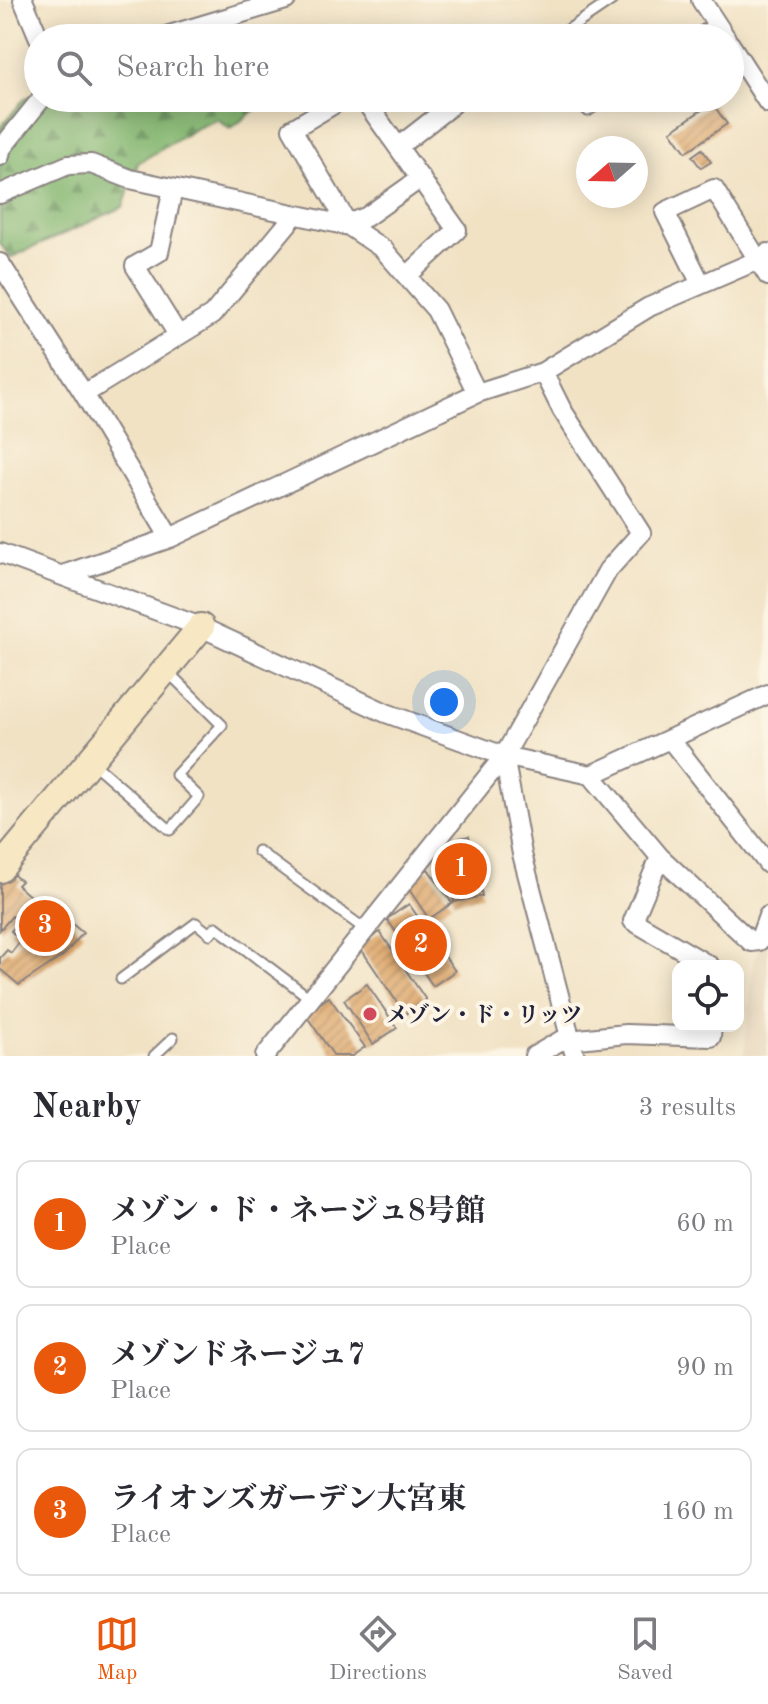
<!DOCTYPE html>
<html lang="en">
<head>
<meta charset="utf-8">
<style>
	body { margin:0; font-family:"Old Standard TT","Noto Serif JP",serif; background:#f7f7f7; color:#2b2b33 }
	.controls { position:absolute; right:24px; bottom:24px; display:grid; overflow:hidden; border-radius:16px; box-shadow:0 4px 20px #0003 }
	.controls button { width:72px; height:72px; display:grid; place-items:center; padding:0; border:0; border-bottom:2px solid #e1e1e2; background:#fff; color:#2b2b33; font:40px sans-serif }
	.compass { position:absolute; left:576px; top:136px; width:72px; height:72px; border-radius:50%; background:#fff; box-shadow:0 4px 20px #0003; rotate:250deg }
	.you { position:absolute; left:444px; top:702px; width:28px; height:28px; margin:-20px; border:6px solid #fff; border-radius:50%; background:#1a73e8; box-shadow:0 0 0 12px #1a73e833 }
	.badge { display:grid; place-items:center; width:52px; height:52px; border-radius:50%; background:#ea580c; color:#fff; font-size:26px; font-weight:700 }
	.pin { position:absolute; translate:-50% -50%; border:4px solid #fff; box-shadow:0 2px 8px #0006 }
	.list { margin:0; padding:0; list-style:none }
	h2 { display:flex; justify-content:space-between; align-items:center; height:104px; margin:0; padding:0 32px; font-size:34px }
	h2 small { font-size:26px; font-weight:400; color:#7c7c81 }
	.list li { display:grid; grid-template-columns:52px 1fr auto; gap:24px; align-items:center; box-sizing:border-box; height:128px; margin:0 16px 16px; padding:0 16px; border:2px solid #e1e1e2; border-radius:16px }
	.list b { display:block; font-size:30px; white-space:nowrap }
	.list p { margin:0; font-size:26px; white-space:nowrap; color:#7c7c81 }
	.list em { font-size:26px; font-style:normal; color:#7c7c81 }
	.icon { flex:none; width:44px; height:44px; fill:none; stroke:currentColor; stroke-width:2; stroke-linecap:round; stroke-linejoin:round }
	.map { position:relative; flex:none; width:768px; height:1056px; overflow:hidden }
	.search { position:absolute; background:#fff; box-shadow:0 4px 20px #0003; left:24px; right:24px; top:24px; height:88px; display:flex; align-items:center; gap:20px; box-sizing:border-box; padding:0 28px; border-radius:44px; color:#7c7c81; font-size:30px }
	.sheet { height:536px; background:#fff }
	nav { display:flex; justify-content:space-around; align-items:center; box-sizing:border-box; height:112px; border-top:2px solid #e1e1e2; background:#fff; font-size:22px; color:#7c7c81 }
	nav a { display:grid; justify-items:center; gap:4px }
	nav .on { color:#ea580c }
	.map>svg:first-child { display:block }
	.built { fill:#e4d1b5 }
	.forest { fill:url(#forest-firs); stroke:#546d57; stroke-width:2 }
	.building { fill:url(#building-hatch) }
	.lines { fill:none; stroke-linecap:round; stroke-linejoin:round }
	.lane-casing { stroke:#8a8280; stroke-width:13 }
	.street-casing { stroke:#8a8280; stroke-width:22 }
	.secondary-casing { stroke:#8a8280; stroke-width:30 }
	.lane { stroke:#fff; stroke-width:9 }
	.street { stroke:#fff; stroke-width:18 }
	.secondary { stroke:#f7e8c3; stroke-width:26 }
	.poi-dot { fill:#d1495b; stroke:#fcf5e5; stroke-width:3 }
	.labels { text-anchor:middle; stroke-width:8; stroke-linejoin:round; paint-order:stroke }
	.poi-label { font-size:22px; font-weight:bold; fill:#22223b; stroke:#fcf5e5; text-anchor:start }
</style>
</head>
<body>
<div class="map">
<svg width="768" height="1056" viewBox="0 0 768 1056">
	<defs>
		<pattern id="forest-firs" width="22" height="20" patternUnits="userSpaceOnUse" patternTransform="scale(2)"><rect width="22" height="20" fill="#86b873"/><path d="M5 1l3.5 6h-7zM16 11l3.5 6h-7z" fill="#6d9560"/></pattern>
		<pattern id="building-hatch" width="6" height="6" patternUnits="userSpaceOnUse" patternTransform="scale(2)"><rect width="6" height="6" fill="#da9e5d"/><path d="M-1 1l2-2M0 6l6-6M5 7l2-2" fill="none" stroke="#b0804e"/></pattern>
	</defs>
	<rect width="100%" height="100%" fill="#fcf5e5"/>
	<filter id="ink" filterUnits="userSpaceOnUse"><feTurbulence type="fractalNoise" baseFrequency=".0125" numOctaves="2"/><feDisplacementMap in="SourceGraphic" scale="16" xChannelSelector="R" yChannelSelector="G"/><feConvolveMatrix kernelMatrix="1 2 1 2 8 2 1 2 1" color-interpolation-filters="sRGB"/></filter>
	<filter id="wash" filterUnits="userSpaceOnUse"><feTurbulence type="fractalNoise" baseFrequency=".006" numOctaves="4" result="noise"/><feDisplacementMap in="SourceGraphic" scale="32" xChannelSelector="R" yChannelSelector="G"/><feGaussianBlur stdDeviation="1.8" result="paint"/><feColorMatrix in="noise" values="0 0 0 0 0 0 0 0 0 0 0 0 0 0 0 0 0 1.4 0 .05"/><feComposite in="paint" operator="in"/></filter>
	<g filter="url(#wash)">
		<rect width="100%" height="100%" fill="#f1e2c4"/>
		<!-- built -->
		<path class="built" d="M768,928V1056H744L754,959Z"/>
		<!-- forest -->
		<path class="forest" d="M38,95V98L269,99L230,129L218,119L197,128L138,163L123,207L10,258L0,243V128L25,98Z"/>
		<g id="blocks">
			<!-- building -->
			<path class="building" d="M712,103L727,124L686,152L671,131Z
				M702,149L711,162L701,168L692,156Z
				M469,836L482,896L454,902L441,843Z
				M428,869L452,903L429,919L406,885Z
				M10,872L21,881L17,885L60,922L64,917L83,933L64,955L19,985L0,969V958L7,950L11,953L22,939L26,942L32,935L26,930L19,939L11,931L19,921L12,916L0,930V885Z
				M409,904L455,971L433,986L387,919Z
				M380,932L426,1000L405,1014L359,946Z
				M367,984L397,1028L373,1044L344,1000Z
				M329,997L365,1047L352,1056H334L305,1014Z"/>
		</g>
	</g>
	<g filter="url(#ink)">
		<use href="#blocks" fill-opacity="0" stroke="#8a8280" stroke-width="2"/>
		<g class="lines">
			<!-- lane casing -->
			<g class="lane-casing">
				<path id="lane" d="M556,38L612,0
					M692,38L716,22
					M576,98L588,111L607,98
					M93,763L170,830L199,797L176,775L222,725L168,672
					M258,851L366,930
					M121,979L196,923L210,934L216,927L311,999
					M154,1056L173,1038"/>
			</g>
			<!-- street casing -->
			<g class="street-casing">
				<path id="street" d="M23,0L39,38
					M701,0L726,38
					M159,38L286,0
					M730,44L768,103
					M344,98L292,129L349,226V223L366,217L421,178
					M363,98L457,230L407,276
					M398,147L453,104L448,98
					M0,156L1,149L42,98
					M173,189L159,252L135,266L178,335
					M0,194L68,165L91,164L130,179L349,226L383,249L436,310L477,393
					M0,263L84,394L170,538
					M701,284L665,212L714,189L768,276
					M543,372L562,410L641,533L608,570L504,756L522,854L575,1056
					M84,394L212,315L294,216
					M0,553L201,627L386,713L504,756L591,775L768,694
					M63,575L170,538L477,393L543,372L649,307L763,258L768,253
					M670,739L768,864
					M591,775L660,857L751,942L759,941L768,916
					M660,857L633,921L710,966
					M265,1056L504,756
					M534,1056L560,1041L626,1034L711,1037L712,1026"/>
			</g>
			<!-- secondary casing -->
			<g class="secondary-casing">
				<path id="secondary" d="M0,869L201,627"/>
			</g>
			<!-- lane -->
			<use href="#lane" class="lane"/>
			<!-- street -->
			<use href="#street" class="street"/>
			<!-- secondary -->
			<use href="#secondary" class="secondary"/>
		</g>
	</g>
	<!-- markers -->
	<circle class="poi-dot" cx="370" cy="1014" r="8"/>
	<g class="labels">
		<!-- poi labels -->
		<g class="poi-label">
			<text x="386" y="1022">メゾン・ド・リッツ</text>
		</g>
	</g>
</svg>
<div class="controls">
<button><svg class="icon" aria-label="locate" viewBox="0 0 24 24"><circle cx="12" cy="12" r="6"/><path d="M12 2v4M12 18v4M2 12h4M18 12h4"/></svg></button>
</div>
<svg class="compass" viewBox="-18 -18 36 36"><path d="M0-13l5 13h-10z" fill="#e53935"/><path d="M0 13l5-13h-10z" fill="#7c7c81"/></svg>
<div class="you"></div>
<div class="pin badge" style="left:461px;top:869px">1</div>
<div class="pin badge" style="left:421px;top:945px">2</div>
<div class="pin badge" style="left:45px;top:926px">3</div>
<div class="search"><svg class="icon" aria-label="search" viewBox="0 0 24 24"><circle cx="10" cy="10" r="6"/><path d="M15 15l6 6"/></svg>Search here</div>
</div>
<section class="sheet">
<h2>Nearby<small>3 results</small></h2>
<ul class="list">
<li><span class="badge">1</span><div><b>メゾン・ド・ネージュ8号館</b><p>Place</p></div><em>60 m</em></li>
<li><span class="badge">2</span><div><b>メゾンドネージュ7</b><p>Place</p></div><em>90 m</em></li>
<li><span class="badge">3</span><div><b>ライオンズガーデン大宮東</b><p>Place</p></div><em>160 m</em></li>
</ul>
</section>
<nav>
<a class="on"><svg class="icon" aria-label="map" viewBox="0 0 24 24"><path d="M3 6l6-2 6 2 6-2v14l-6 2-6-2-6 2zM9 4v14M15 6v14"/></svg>Map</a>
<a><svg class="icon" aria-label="directions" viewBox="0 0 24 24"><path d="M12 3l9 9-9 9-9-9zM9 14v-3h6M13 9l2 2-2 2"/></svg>Directions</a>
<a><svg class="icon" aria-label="saved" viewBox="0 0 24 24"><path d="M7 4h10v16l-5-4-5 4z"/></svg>Saved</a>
</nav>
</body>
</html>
